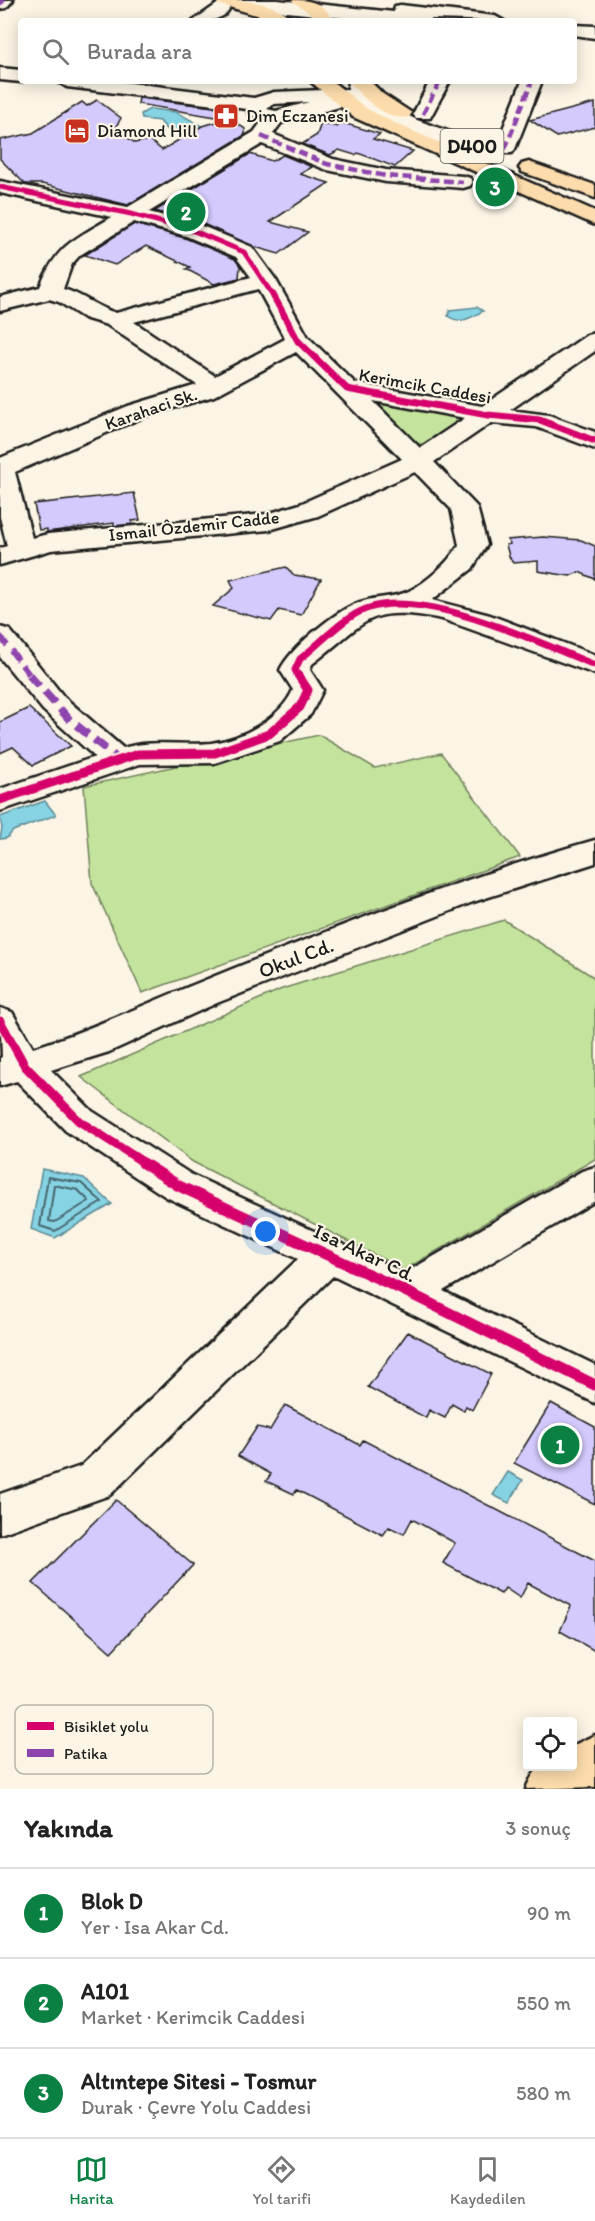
<!DOCTYPE html>
<html lang="tr">
<head>
<meta charset="utf-8">
<style>
	body { margin:0; font-family:Itim,sans-serif; background:#f2f2f2; color:#222 }
	.controls { position:absolute; right:18px; bottom:18px; display:grid; overflow:hidden; border-radius:6px; box-shadow:0 3px 15px #0003 }
	.controls button { width:54px; height:54px; display:grid; place-items:center; padding:0; border:0; border-bottom:2px solid #e0e0e0; background:#fff; color:#222; font:30px sans-serif }
	.you { position:absolute; left:266px; top:1232px; width:21px; height:21px; margin:-15px; border:4px solid #fff; border-radius:50%; background:#1a73e8; box-shadow:0 0 0 9px #1a73e833 }
	.badge { display:grid; place-items:center; width:39px; height:39px; border-radius:50%; background:#0b8043; color:#fff; font-size:20px; font-weight:700 }
	.pin { position:absolute; translate:-50% -50%; border:3px solid #fff; box-shadow:0 2px 6px #0006 }
	.list { margin:0; padding:0; list-style:none }
	h2 { display:flex; justify-content:space-between; align-items:center; height:78px; margin:0; padding:0 24px; font-size:26px }
	h2 small { font-size:20px; font-weight:400; color:#767676 }
	.list li { display:grid; grid-template-columns:39px 1fr auto; gap:18px; align-items:center; box-sizing:border-box; height:90px; padding:0 24px; border-top:2px solid #e0e0e0 }
	.list b { display:block; font-size:22px; white-space:nowrap }
	.list p { margin:0; font-size:20px; white-space:nowrap; color:#767676 }
	.list em { font-size:20px; font-style:normal; color:#767676 }
	.icon { flex:none; width:33px; height:33px; fill:none; stroke:currentColor; stroke-width:2; stroke-linecap:round; stroke-linejoin:round }
	.map { position:relative; flex:none; width:595px; height:1789px; overflow:hidden }
	.search { position:absolute; background:#fff; box-shadow:0 3px 15px #0003; left:18px; right:18px; top:18px; height:66px; display:flex; align-items:center; gap:15px; box-sizing:border-box; padding:0 21px; border-radius:6px; color:#767676; font-size:22px }
	.sheet { height:348px; background:#fff }
	nav { display:flex; justify-content:space-around; align-items:center; box-sizing:border-box; height:84px; border-top:2px solid #e0e0e0; background:#fff; font-size:16px; color:#767676 }
	nav a { display:grid; justify-items:center; gap:3px }
	nav .on { color:#0b8043 }
	.map>svg:first-child { display:block }
	.green { fill:#c4e49d; stroke:#70805c; stroke-width:1.5 }
	.water { fill:#86d3e4; stroke:#5c8a94; stroke-width:1.5 }
	.lines { fill:none; stroke-linecap:round; stroke-linejoin:round }
	.shore { stroke:#46656c; stroke-width:2 }
	.building { fill:#d5cafd; stroke:#1c1c1c; stroke-width:1.5 }
	.minor-casing { stroke:#1c1c1c; stroke-width:5 }
	.major-casing { stroke:#1c1c1c; stroke-width:5 }
	.highway-casing { stroke:#1c1c1c; stroke-width:5 }
	.minor { fill:#fcf5e5; fill-rule:evenodd }
	.major { fill:#fcdcac; fill-rule:evenodd }
	.highway { fill:#fcdcac; fill-rule:evenodd }
	.quiet-far2 { stroke:#8e44ad; stroke-width:4.5; stroke-dasharray:9 4.5; stroke-linecap:butt }
	.quiet-far1 { stroke:#8e44ad; stroke-width:6; stroke-dasharray:12 6; stroke-linecap:butt }
	.quiet { stroke:#8e44ad; stroke-width:8; stroke-dasharray:15 8; stroke-linecap:butt }
	.cycleway-far3-casing { stroke:#fcf5e5; stroke-width:8 }
	.cycleway-far2-casing { stroke:#fcf5e5; stroke-width:10 }
	.cycleway-far1-casing { stroke:#fcf5e5; stroke-width:13 }
	.cycleway-casing { stroke:#fcf5e5; stroke-width:15 }
	.cycleway-far3 { stroke:#d6006c; stroke-width:5 }
	.cycleway-far2 { stroke:#d6006c; stroke-width:7 }
	.cycleway-far1 { stroke:#d6006c; stroke-width:9 }
	.cycleway { stroke:#d6006c; stroke-width:11 }
	.labels { text-anchor:middle; stroke-width:4.5; stroke-linejoin:round; paint-order:stroke }
	.far-poi-label { font-size:18px; fill:#1c1c1c; stroke:#fcf5e5; text-anchor:start }
	.far-street-label { font-size:18px; fill:#1c1c1c; stroke:#fcf5e5 }
	.shield { fill:#fcf5e5; stroke:#5f5d58; stroke-width:1.5 }
	.shield-label { font-size:20px; font-weight:bold; fill:#1c1c1c }
	.street-label { font-size:21px; fill:#1c1c1c; stroke:#fcf5e5 }
	.key { fill:#fcf5e5; stroke:#b9b4a9; stroke-width:1.5 }
	.key-label { font-size:16px; fill:#1c1c1c }
</style>
</head>
<body>
<div class="map">
<svg width="595" height="1789" viewBox="0 0 595 1789">
	<rect width="100%" height="100%" fill="#fcf5e5"/>
	<filter id="ink" filterUnits="userSpaceOnUse"><feTurbulence type="fractalNoise" baseFrequency=".0167" numOctaves="2"/><feDisplacementMap in="SourceGraphic" scale="12" xChannelSelector="R" yChannelSelector="G"/><feConvolveMatrix kernelMatrix="1 2 1 2 8 2 1 2 1" color-interpolation-filters="sRGB"/></filter>
	<g filter="url(#ink)">
		<!-- green -->
		<path class="green" d="M383,404L457,415L461,422L425,445L415,443L377,408Z
			M319,735L375,768L441,753L520,857L142,993L92,883L84,786Z
			M504,920L595,978V1159L404,1270L193,1162L81,1077L282,989Z"/>
		<!-- water -->
		<path class="water" d="M150,109L176,112L202,126L201,129C187,138 169,136 160,121L142,119L141,114Z
			M477,307L483,311C471,318 460,325 448,316L450,310Z
			M45,801L56,815L13,831L7,838L0,839L2,828L0,817Z
			M42,1169L84,1178L112,1204L55,1238L31,1229Z
			M508,1472L523,1480L509,1503L493,1495Z"/>
		<g class="lines">
			<!-- shore -->
			<path class="shore" d="M48,1177L81,1183L102,1202L55,1231L40,1226Z
				M54,1185L78,1190L89,1201L55,1222L49,1221Z"/>
		</g>
		<!-- building -->
		<path class="building" d="M139,98L214,107L245,129V135L128,205L42,184H25L0,159V140L33,133L82,102L87,106L97,100L121,118L115,129L135,143L149,140L162,150L202,126L228,119L138,104Z
			M595,103V127L557,137L530,120Z
			M321,123L337,127L343,123L380,134L373,139L413,151L395,167L358,153L355,155L339,150L330,155L302,144L317,135Z
			M250,154L272,161L283,155L312,167L300,174L329,183L270,222L308,232L279,254L255,247L203,224L155,211Z
			M134,224L185,238L235,259L240,266L239,278L214,284L186,269L190,267L146,246L115,265L85,255Z
			M134,493L140,520L132,521L133,524L114,526V523L47,532V529L39,530L34,504Z
			M543,537L581,540L595,546V579L579,572L570,576L538,571V561L513,563L509,556L506,545L510,544L507,540Z
			M286,567L294,575L321,579L301,615L279,610L271,621L213,606L234,588L230,580Z
			M29,708L71,746L33,765L13,747L0,753V722Z
			M408,1332L491,1374L472,1410L466,1406L464,1411L452,1404L445,1418L429,1410L426,1418L368,1387Z
			M551,1403L595,1427V1504L514,1463Z
			M285,1405L360,1445L363,1440L595,1561V1651L560,1631L571,1606L528,1583L520,1598L505,1588L501,1594L443,1563L455,1543L412,1519L404,1534L389,1527L383,1535L297,1490L294,1494L266,1481L271,1474L238,1456L257,1427L270,1430Z
			M116,1500L193,1565L111,1652L33,1583Z"/>
		<g class="lines">
			<!-- minor casing -->
			<g class="minor-casing">
				<path id="minor" d="M0,0H13L6,8L0,9Z
					M218,0H277L394,12L395,6L401,5L495,16L504,21L431,19L432,21H372L230,6C226,21 207,21 193,21L220,2Z
					M574,25L595,26V38L574,35Z
					M0,68L21,70V81H24L21,82L0,80Z
					M57,81H115L254,98L274,92L348,89L349,81H369L366,94L417,120L481,143L484,147L481,151C457,157 378,116 354,103L281,123L273,134L333,159L386,170L463,176L470,178L473,182L470,186L463,188L386,182L327,170L262,144L149,212L202,226L252,247L276,280L308,337L355,383L482,406L587,335L595,333V351L510,410L549,415L595,432V449L536,427L491,423L434,462L477,507L487,545L472,569L432,600L490,615L595,655V674L442,619C367,604 368,621 312,664L310,670L323,690L311,714L280,741L215,763L140,764L0,811V789L95,757L43,710L2,660L0,657V627L10,630L64,697L123,748C152,739 182,746 211,743C242,739 280,719 293,690L280,670C291,648 332,614 355,604C372,596 393,599 409,591C427,582 449,562 459,545L451,509L415,472L318,516L269,530L51,550L0,565V548L7,546L0,517V458L128,406L197,385L107,325L84,318L59,302L49,299L0,311V297L40,287C57,244 74,240 112,217L0,193V181L128,207L254,132L262,121L249,114L247,109L67,87ZM309,102L276,111L267,109L274,104ZM134,222L186,236L236,257L251,277L116,313C96,307 82,294 63,289L72,264L80,255ZM258,289L285,339L215,376L134,322ZM296,352L402,459L300,504L267,514L48,534L32,538L15,472L146,416L214,396ZM373,401L465,418L420,448Z
					M430,81H450L430,118H416L413,114Z
					M522,81H542L515,149L512,153H498L495,149Z
					M595,840V863L473,902L217,1003L109,1052L51,1070L92,1111L192,1175L405,1273L582,1171L595,1167V1201L443,1291L595,1365V1403L333,1276L110,1495L0,1534V1494L81,1466L298,1259L166,1197L66,1131L17,1081L0,1086V1058L2,1057L0,1008L12,1012L33,1048C88,1031 140,1006 193,985C325,931 458,879 595,840Z"/>
			</g>
			<!-- major casing -->
			<g class="major-casing">
				<path id="major" d="M595,1735V1787L526,1789C537,1761 545,1766 572,1766V1746Z"/>
			</g>
			<!-- highway casing -->
			<g class="highway-casing">
				<path id="highway" d="M215,0C240,0 276,0 293,21C269,21 242,10 218,4Z
					M291,0C313,0 322,2 334,21H316L311,14Z
					M310,81H332L367,109L397,124L595,211V225L353,117Z
					M349,81H370L383,94L412,113L409,117C388,122 361,97 349,81Z
					M529,162L595,185V198L522,172L519,168L522,164Z"/>
			</g>
			<!-- minor -->
			<use href="#minor" class="minor"/>
			<!-- major -->
			<use href="#major" class="major"/>
			<!-- highway -->
			<use href="#highway" class="highway"/>
			<!-- quiet-far2 -->
			<path class="quiet-far2" d="M0,4L4,0
				M423,114L440,81
				M261,136L327,164L386,176L463,182
				M505,149L532,81"/>
			<!-- quiet-far1 -->
			<path class="quiet-far1" d="M0,636L31,677"/>
			<!-- quiet -->
			<path class="quiet" d="M29,675L69,719L119,760"/>
			<!-- cycleway-far3 casing -->
			<g class="cycleway-far3-casing">
				<path id="cycleway-far3" d="M0,187L131,214L194,231L244,252L274,297"/>
			</g>
			<!-- cycleway-far2 casing -->
			<g class="cycleway-far2-casing">
				<path id="cycleway-far2" d="M273,295L298,341L347,389L488,415L540,420L595,441
					M299,677L295,670L300,659C321,643 342,618 366,609C423,587 539,643 595,665"/>
			</g>
			<!-- cycleway-far1 casing -->
			<g class="cycleway-far1-casing">
				<path id="cycleway-far1" d="M0,800L138,754L215,753L269,734L300,707L308,690L298,675
					M0,1021L25,1066L79,1121L146,1164"/>
			</g>
			<!-- cycleway casing -->
			<g class="cycleway-casing">
				<path id="cycleway" d="M143,1163L179,1186L407,1292L595,1385"/>
			</g>
			<!-- cycleway-far3 -->
			<use href="#cycleway-far3" class="cycleway-far3"/>
			<!-- cycleway-far2 -->
			<use href="#cycleway-far2" class="cycleway-far2"/>
			<!-- cycleway-far1 -->
			<use href="#cycleway-far1" class="cycleway-far1"/>
			<!-- cycleway -->
			<use href="#cycleway" class="cycleway"/>
		</g>
	</g>
	<!-- icons -->
	<defs>
		<g id="pharmacy-square" transform="scale(1.35)"><rect x="-9" y="-9" width="18" height="18" rx="4" fill="#c8321e" stroke="#fcf5e5"/><path d="M-2-6h4v4h4v4h-4v4h-4v-4h-4v-4h4Z" fill="#fff"/></g>
		<g id="hotel-square" transform="scale(1.35)"><rect x="-9" y="-9" width="18" height="18" rx="4" fill="#c8321e" stroke="#fcf5e5"/><path d="M-6-4.5h1.5V1H6V5H4.5V3h-9V5H-6ZM-4 0a1.8 1.8 0 1 1 3.6 0ZM.5 0V-2.5h3Q6-2.5 6 0Z" fill="#fff"/></g>
	</defs>
	<g fill-rule="evenodd">
		<use href="#pharmacy-square" x="226" y="116"/>
		<use href="#hotel-square" x="77" y="131"/>
	</g>
	<g class="labels">
		<!-- far-poi labels -->
		<g class="far-poi-label">
			<text x="246" y="122">Dim Eczanesi</text>
			<text x="97" y="137">Diamond Hill</text>
		</g>
		<!-- far-street labels -->
		<g class="far-street-label">
			<text transform="translate(425 386) rotate(10)" y="6">Kerimcik Caddesi</text>
			<text transform="translate(151 409) rotate(-19)" y="6">Karahaci Sk.</text>
			<text transform="translate(194 526) rotate(-6)" y="6">Ismail Ôzdemir Cadde</text>
		</g>
		<!-- shield labels -->
		<rect class="shield" x="440.5" y="129" width="63" height="34" rx="4.5"/>
		<g class="shield-label">
			<text x="472" y="153">D400</text>
		</g>
		<!-- street labels -->
		<g class="street-label">
			<text transform="translate(296 958) rotate(-21)" y="7">Okul Cd.</text>
			<text transform="translate(365 1253) rotate(25)" y="7">Isa Akar Cd.</text>
		</g>
	</g>
	<!-- legend -->
	<rect x="15" y="1705" width="198" height="69" rx="9" class="key"/>
	<rect x="27" y="1722" width="27" height="8" fill="#d6006c"/>
	<rect x="27" y="1749" width="27" height="8" fill="#8e44ad"/>
	<g class="key-label">
		<text x="64" y="1732">Bisiklet yolu</text>
		<text x="64" y="1759">Patika</text>
	</g>
</svg>
<div class="controls">
<button><svg class="icon" aria-label="locate" viewBox="0 0 24 24"><circle cx="12" cy="12" r="6"/><path d="M12 2v4M12 18v4M2 12h4M18 12h4"/></svg></button>
</div>
<div class="you"></div>
<div class="pin badge" style="left:560px;top:1445px">1</div>
<div class="pin badge" style="left:186px;top:212px">2</div>
<div class="pin badge" style="left:495px;top:187px">3</div>
<div class="search"><svg class="icon" aria-label="search" viewBox="0 0 24 24"><circle cx="10" cy="10" r="6"/><path d="M15 15l6 6"/></svg>Burada ara</div>
</div>
<section class="sheet">
<h2>Yakında<small>3 sonuç</small></h2>
<ul class="list">
<li><span class="badge">1</span><div><b>Blok D</b><p>Yer · Isa Akar Cd.</p></div><em>90 m</em></li>
<li><span class="badge">2</span><div><b>A101</b><p>Market · Kerimcik Caddesi</p></div><em>550 m</em></li>
<li><span class="badge">3</span><div><b>Altıntepe Sitesi - Tosmur</b><p>Durak · Çevre Yolu Caddesi</p></div><em>580 m</em></li>
</ul>
</section>
<nav>
<a class="on"><svg class="icon" aria-label="map" viewBox="0 0 24 24"><path d="M3 6l6-2 6 2 6-2v14l-6 2-6-2-6 2zM9 4v14M15 6v14"/></svg>Harita</a>
<a><svg class="icon" aria-label="directions" viewBox="0 0 24 24"><path d="M12 3l9 9-9 9-9-9zM9 14v-3h6M13 9l2 2-2 2"/></svg>Yol tarifi</a>
<a><svg class="icon" aria-label="saved" viewBox="0 0 24 24"><path d="M7 4h10v16l-5-4-5 4z"/></svg>Kaydedilen</a>
</nav>
</body>
</html>
